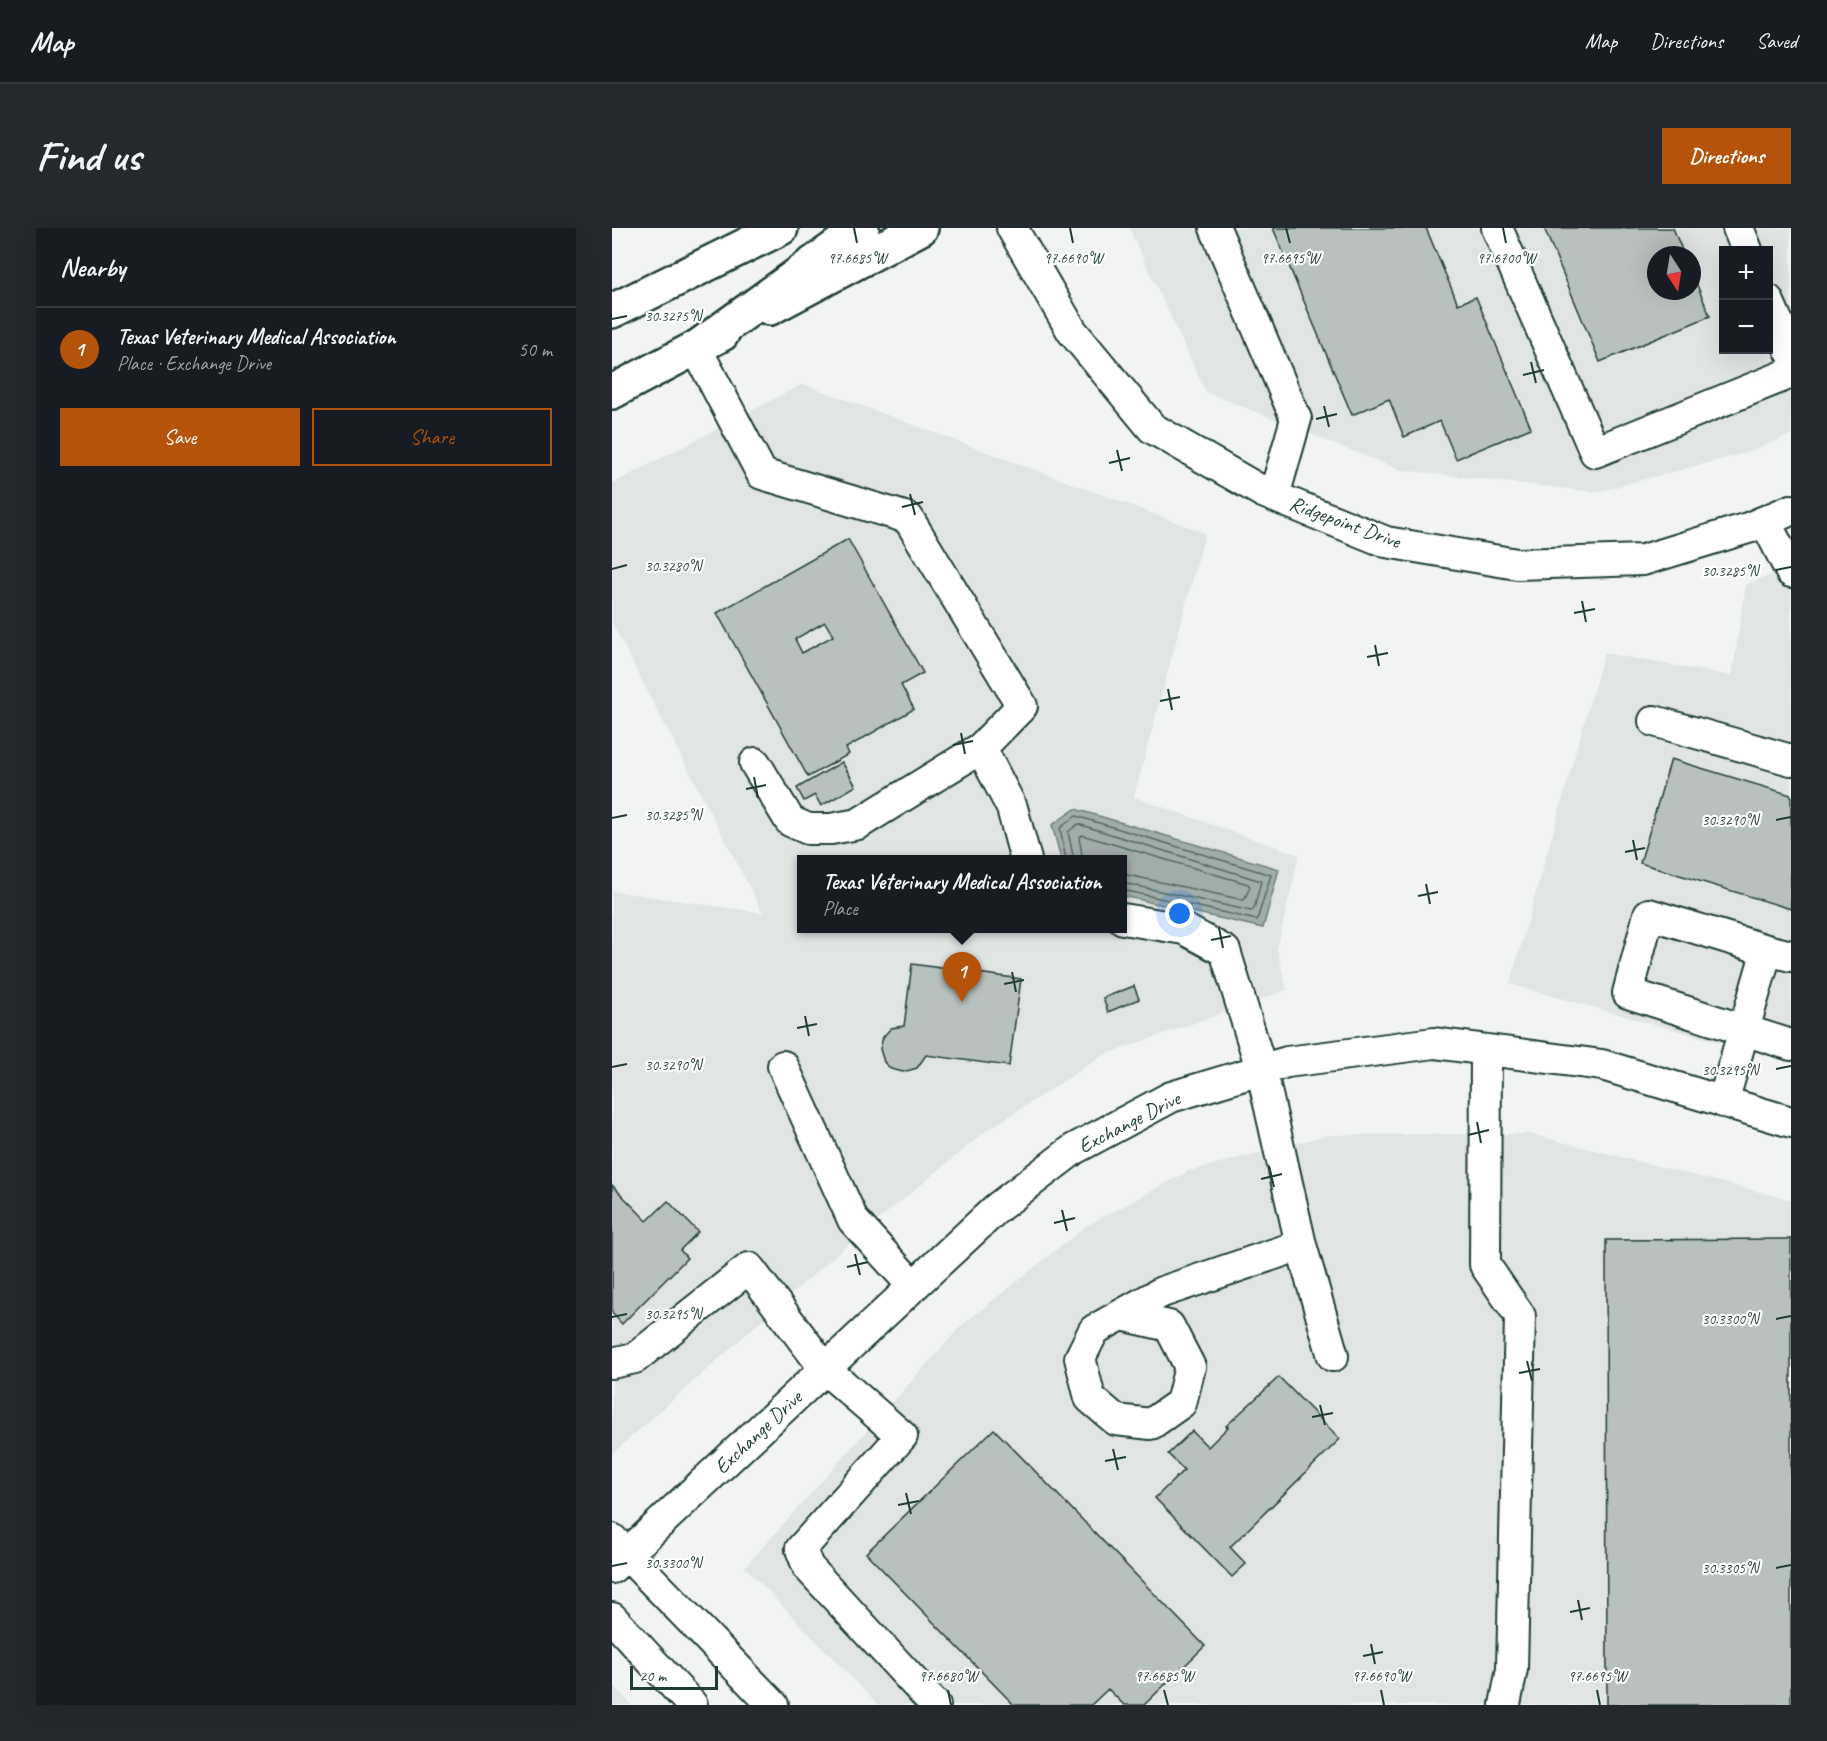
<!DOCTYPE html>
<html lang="en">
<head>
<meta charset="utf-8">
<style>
	body { margin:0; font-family:Caveat,sans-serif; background:#242831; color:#f1f3f6 }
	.controls { position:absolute; right:18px; top:18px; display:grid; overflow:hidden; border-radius:0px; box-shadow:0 6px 24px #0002 }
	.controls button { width:54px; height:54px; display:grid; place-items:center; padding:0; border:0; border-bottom:2px solid #363941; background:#171b24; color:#f1f3f6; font:30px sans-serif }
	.compass { position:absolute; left:1035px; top:18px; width:54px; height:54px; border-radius:50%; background:#171b24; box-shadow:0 6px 24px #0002; rotate:168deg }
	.scale { position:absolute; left:18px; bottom:15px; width:88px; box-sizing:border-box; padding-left:6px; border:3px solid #1f3d34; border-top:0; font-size:16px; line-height:21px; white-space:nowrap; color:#1f3d34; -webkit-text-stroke:4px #fff; paint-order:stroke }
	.you { position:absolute; left:568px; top:686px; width:21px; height:21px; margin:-15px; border:4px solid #fff; border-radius:50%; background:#1a73e8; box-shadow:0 0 0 9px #1a73e833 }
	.badge { display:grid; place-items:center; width:39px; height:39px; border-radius:50%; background:#b45309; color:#fff; font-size:20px; font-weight:700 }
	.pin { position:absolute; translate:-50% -50px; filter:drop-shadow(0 2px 3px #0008) }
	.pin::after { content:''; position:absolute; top:32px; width:21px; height:18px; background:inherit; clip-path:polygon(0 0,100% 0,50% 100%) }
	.popup { position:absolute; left:185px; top:627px; width:330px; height:78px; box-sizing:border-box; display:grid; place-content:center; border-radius:0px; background:#171b24; filter:drop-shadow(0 2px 4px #0005); font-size:20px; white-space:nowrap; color:#9ea1a6 }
	.popup b { font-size:22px; color:#f1f3f6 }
	.popup::after { content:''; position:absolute; left:50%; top:100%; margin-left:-12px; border:12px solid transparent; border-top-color:#171b24 }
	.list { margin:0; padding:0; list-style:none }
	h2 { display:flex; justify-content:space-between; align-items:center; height:78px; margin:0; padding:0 24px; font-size:26px }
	h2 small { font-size:20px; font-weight:400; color:#9ea1a6 }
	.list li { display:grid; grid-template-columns:39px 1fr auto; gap:18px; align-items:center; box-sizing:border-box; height:84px; padding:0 24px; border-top:2px solid #363941 }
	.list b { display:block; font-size:22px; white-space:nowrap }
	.list p { margin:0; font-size:20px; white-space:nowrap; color:#9ea1a6 }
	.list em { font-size:20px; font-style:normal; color:#9ea1a6 }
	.actions { display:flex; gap:12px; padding:18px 24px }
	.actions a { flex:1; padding:14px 0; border:2px solid #b45309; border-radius:0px; text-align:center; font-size:21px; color:#b45309 }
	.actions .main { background:#b45309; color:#fff }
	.map { position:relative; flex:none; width:1179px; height:1477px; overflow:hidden; border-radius:0px }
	header { display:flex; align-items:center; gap:36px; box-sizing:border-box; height:84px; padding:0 30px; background:#171b24; border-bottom:2px solid #363941 }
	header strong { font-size:28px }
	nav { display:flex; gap:33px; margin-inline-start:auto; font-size:21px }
	.intro { display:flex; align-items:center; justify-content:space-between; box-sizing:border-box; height:144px; padding:0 36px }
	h1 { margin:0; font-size:42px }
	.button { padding:15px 27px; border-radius:0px; background:#b45309; color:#fff; font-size:21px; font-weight:700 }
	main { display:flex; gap:36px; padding:0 36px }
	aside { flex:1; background:#171b24; border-radius:0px; box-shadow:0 6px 24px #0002 }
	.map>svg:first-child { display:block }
	.built { fill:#e0e4e3; fill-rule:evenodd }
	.water { fill:#a1adaa; stroke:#6d807b; stroke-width:1.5 }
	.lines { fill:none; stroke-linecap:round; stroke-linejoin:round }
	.shore { stroke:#536a63; stroke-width:1.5 }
	.building { fill:#b7c1bd; stroke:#1f3d34; stroke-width:1.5; fill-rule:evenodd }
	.minor-casing { stroke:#1f3d34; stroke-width:34 }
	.major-casing { stroke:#1f3d34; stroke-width:38 }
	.highway-casing { stroke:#1f3d34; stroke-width:38 }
	.minor { stroke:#fff; stroke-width:30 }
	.major { stroke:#fff; stroke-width:33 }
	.highway { stroke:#fff; stroke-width:33 }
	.ticks { fill:none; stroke:#1f3d34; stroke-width:2 }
	.labels { text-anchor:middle; stroke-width:4.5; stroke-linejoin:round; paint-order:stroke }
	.street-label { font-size:21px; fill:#1f3d34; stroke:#fff }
	.ticks-label { font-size:15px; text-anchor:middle; fill:#1f3d34; stroke:#fff; stroke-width:4.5; stroke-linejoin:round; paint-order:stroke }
</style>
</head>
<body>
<header>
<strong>Map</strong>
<nav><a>Map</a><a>Directions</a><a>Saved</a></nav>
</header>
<div class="intro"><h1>Find us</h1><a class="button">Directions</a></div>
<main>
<aside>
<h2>Nearby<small></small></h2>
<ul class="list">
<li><span class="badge">1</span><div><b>Texas Veterinary Medical Association</b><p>Place · Exchange Drive</p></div><em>50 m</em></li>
</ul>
<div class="actions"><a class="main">Save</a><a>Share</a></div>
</aside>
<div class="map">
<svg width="1179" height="1477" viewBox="0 0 1179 1477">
	<rect width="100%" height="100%" fill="#f2f3f3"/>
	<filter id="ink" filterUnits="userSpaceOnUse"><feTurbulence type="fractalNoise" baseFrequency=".0167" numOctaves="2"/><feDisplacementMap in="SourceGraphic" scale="12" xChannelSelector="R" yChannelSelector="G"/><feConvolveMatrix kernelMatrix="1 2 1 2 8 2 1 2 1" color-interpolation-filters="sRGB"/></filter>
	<g filter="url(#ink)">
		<!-- built -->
		<path class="built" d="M517,0H1179V207L1133,225L984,264L788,242L594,164ZM1112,22H1156V122H1112ZM1044,27H1080V63H1044Z
			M191,156L593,305L522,569L687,627L665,721L675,762L492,827L374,903L220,1030L0,1226V663L151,685L0,395V256ZM190,632H511V700H190Z
			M1179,339V834L898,756L992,425L1120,448L1134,357Z
			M918,906L1179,972V1477H266L133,1339L349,1098L474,998L577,943L716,907Z
			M0,1456L20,1477H0Z"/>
		<!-- water -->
		<path class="water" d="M463,581L667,641L651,700L511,668V632L449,631L440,597Z"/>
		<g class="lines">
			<!-- shore -->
			<path class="shore" d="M454,632L448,600L464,588L659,647L645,692L511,662
				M462,632L456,604L466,596L649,653L642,681L639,683L511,655
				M471,632L467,610L470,607L636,656L638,659L632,672L511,646"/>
		</g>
		<!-- building -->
		<path class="building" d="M661,0H814L846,76L864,69L919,200L844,231L828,193L792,209L777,171L740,187Z
			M932,0H1061L1072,27H1044V63H1080V45L1098,88L988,134Z
			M236,311L311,445L289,457L302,481L234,520L237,526L196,549L105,385ZM213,394L221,408L190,425L183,411Z
			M1059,531L1179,567V681L1028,635Z
			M230,534L244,558L209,578L203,567L192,573L185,560Z
			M300,736L409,751L397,838L314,827L305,840L291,844L279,841L272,834L268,821L271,809L279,800L292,798Z
			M522,758L527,771L496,784L491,770Z
			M0,957L35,993L56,973L86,1004L68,1022L75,1030L10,1096L0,1085Z
			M1179,1011V1477H995L994,1012Z
			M667,1149L728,1211L618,1319L634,1336L620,1349L543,1270L572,1242L556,1226L580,1203L596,1219L616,1199L614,1198Z
			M382,1201L593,1418L532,1477H512L496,1461L479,1477H402L254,1325Z"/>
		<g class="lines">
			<!-- minor casing -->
			<g class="minor-casing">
				<path id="minor" d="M400,0L460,103L540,200L651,264L774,314L905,336L1031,332L1136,300L1179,282
					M603,0L684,191L662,268
					M885,0L983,224L1179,145
					M1126,0L1135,22
					M1156,72L1179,124
					M84,120L150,246L296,290L410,478L369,520L400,580L414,632
					M1153,293L1179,344
					M1042,493L1179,532
					M143,535L178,593L196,601H219L246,596L369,520
					M1155,722L1037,686L1016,765L1179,817
					M874,822L873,1037L908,1088L900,1441L893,1477
					M171,838L241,992L301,1058
					M1111,874L1155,722L1179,728
					M689,1017L721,1128
					M509,1087L557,1098L578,1139L569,1175L539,1196L504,1192L478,1170L468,1130L482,1102L550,1064L689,1017L649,840L613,723L572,701L511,691
					M0,1135L23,1130L137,1040L213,1141L290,1208L189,1321L196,1339L323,1477
					M0,1311L161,1477
					M0,1340L385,980L462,921L559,869L675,834L822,815L990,837L1179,894
					M0,1390L80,1477"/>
			</g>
			<!-- major casing -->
			<g class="major-casing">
				<path id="major" d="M158,80L309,0
					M0,164L110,106"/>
			</g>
			<!-- highway casing -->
			<g class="highway-casing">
				<path id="highway" d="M0,83L169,0
					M84,120L250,0"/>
			</g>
			<!-- minor -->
			<use href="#minor" class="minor"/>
			<!-- major -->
			<use href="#major" class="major"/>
			<!-- highway -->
			<use href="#highway" class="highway"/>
		</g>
	</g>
	<!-- ticks -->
	<path class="ticks" d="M242,0L245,15M458,0L461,15M674,0L678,15M891,0L894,15M0,91L15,88M919,134L924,155M911,147L932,142M712,178L717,199M704,191L725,186M505,222L510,243M497,235L518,230M298,266L303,287M290,279L311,274M0,341L15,337M1164,342L1179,339M970,373L974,394M962,385L983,381M763,417L767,438M755,429L776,425M556,461L560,482M548,473L568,469M349,505L353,526M341,517L361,513M142,549L146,570M134,561L154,557M0,590L15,587M1164,592L1179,589M1021,612L1025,632M1013,624L1033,620M814,656L818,676M806,668L826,664M607,700L611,720M599,712L619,708M400,744L404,764M392,756L412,752M193,788L197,808M185,800L205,796M0,839L15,836M1164,841L1179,838M865,894L869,915M856,907L877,902M657,938L662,959M649,951L670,946M450,982L455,1003M442,995L463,990M243,1026L248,1047M235,1039L256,1034M0,1089L15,1086M1164,1091L1179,1088M915,1133L920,1153M907,1145L928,1141M708,1177L713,1197M700,1189L721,1185M501,1221L506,1242M493,1233L514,1229M294,1265L299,1286M286,1277L307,1273M0,1338L15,1335M1164,1340L1179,1337M966,1372L970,1392M958,1384L978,1380M759,1416L763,1436M751,1428L771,1424M336,1462L339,1477M552,1462L556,1477M769,1462L772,1477M985,1462L988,1477"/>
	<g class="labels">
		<!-- street labels -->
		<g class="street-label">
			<text transform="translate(733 294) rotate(20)" y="7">Ridgepoint Drive</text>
			<text transform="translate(517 894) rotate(-27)" y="7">Exchange Drive</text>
			<text transform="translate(146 1204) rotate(-43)" y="7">Exchange Drive</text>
		</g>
	</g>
	<g class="ticks-label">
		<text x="245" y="35">97.6685°W</text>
		<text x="461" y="35">97.6690°W</text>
		<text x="678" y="35">97.6695°W</text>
		<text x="894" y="35">97.6700°W</text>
		<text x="61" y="93">30.3275°N</text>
		<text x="61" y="343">30.3280°N</text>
		<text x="1118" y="348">30.3285°N</text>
		<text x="61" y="592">30.3285°N</text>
		<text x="1118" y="597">30.3290°N</text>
		<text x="61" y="842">30.3290°N</text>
		<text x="1118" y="847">30.3295°N</text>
		<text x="61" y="1091">30.3295°N</text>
		<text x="1118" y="1096">30.3300°N</text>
		<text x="61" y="1340">30.3300°N</text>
		<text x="1118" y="1345">30.3305°N</text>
		<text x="336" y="1453">97.6680°W</text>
		<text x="552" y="1453">97.6685°W</text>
		<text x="769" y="1453">97.6690°W</text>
		<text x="985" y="1453">97.6695°W</text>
	</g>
</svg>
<div class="controls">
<button>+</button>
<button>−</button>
</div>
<svg class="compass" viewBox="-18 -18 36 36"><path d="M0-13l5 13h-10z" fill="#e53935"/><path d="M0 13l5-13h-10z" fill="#9ea1a6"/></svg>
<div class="scale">20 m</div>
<div class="you"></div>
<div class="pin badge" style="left:350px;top:774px">1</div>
<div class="popup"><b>Texas Veterinary Medical Association</b>Place</div>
</div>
</main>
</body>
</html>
